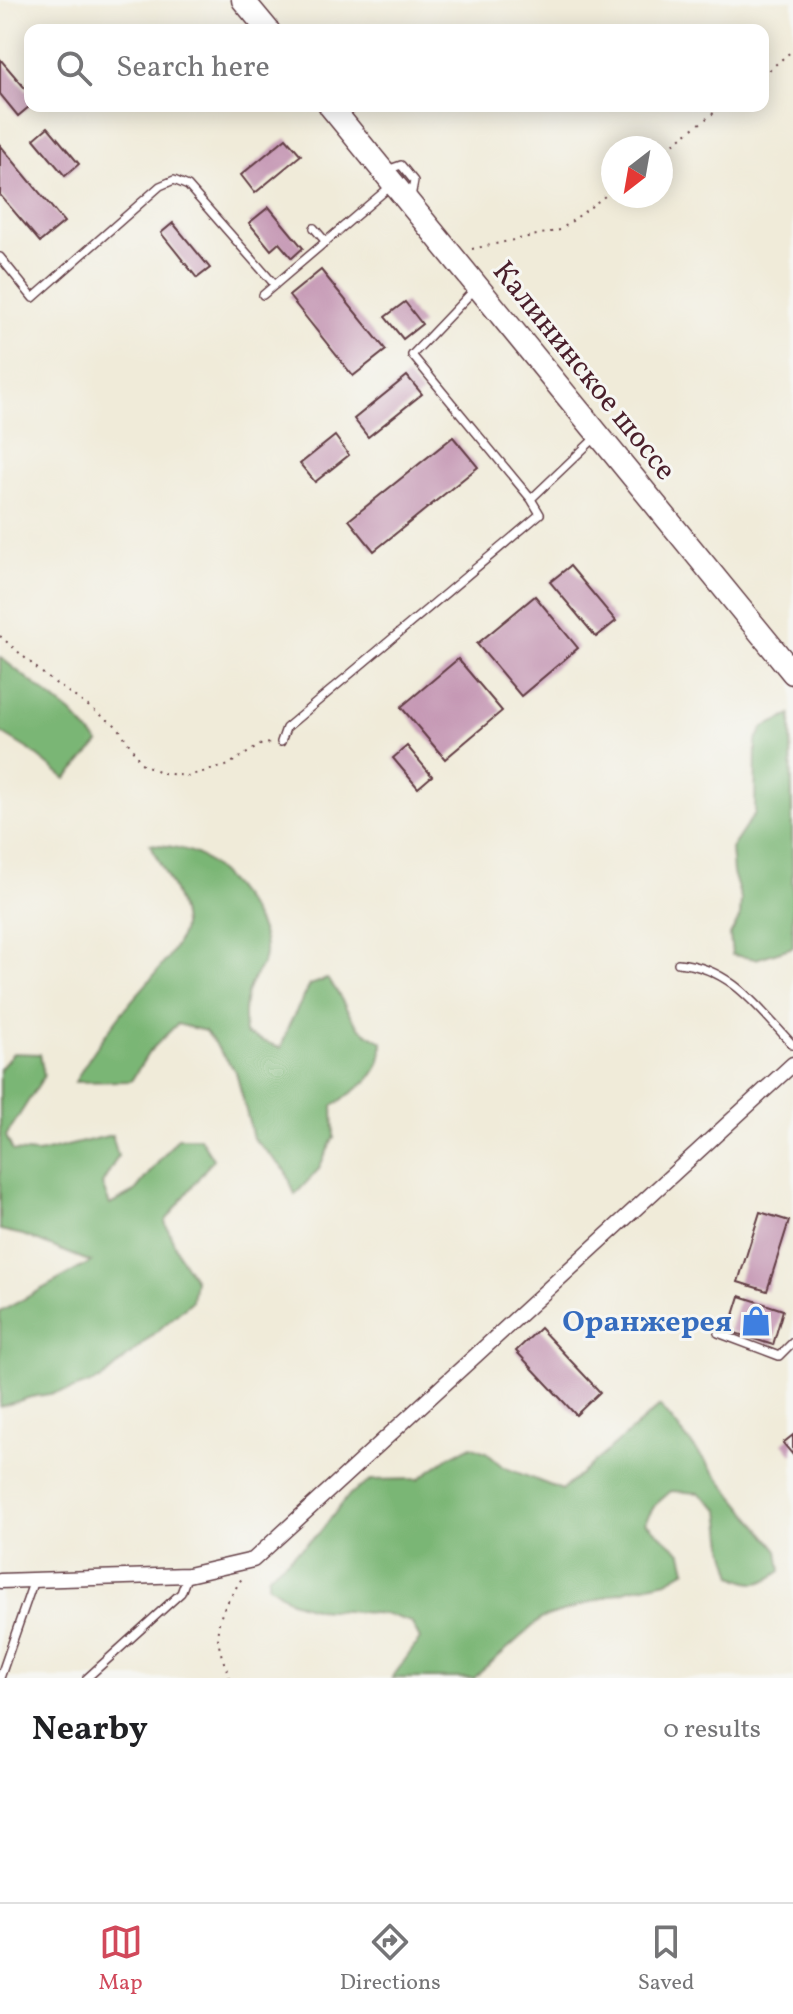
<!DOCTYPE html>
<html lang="en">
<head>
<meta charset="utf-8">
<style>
	body { margin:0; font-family:Vollkorn,serif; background:#f6f6f6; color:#202124 }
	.compass { position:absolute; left:601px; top:136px; width:72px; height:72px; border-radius:50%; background:#fff; box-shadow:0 4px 20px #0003; rotate:211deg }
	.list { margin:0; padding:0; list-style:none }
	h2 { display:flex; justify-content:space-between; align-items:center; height:104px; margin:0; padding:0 32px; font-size:34px }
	h2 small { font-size:26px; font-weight:400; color:#757577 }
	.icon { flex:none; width:44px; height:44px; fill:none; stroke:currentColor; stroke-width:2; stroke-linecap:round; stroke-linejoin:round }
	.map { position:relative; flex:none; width:793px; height:1678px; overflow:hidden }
	.search { position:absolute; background:#fff; box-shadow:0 4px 20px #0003; left:24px; right:24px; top:24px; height:88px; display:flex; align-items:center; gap:20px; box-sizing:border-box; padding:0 28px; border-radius:16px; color:#757577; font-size:30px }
	.sheet { height:224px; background:#fff }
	nav { display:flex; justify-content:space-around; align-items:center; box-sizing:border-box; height:112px; border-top:2px solid #e0e0e0; background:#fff; font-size:22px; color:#757577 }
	nav a { display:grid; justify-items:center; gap:4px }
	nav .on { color:#d1495b }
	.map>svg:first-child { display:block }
	.forest { fill:#7ab674; stroke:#626a50; stroke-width:2 }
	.building { fill:#c597b4 }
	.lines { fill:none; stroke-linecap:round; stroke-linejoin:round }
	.lane-casing { stroke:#633e45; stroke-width:10 }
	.street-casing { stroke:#633e45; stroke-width:17 }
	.primary-casing { stroke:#633e45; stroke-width:25 }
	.path { stroke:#633e45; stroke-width:2; stroke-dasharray:2 6; stroke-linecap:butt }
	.lane { stroke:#fff; stroke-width:7 }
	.street { stroke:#fff; stroke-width:14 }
	.primary { stroke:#fff; stroke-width:22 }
	.labels { text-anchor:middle; stroke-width:6; stroke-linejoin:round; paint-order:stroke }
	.street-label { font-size:30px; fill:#4a1f2b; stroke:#f6f6f2 }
	.shop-label { font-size:30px; font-weight:bold; fill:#366cbe; stroke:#f6f6f2; text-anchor:end }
</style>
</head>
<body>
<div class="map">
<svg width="793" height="1678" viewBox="0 0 793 1678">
	<rect width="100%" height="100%" fill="#f6f6f2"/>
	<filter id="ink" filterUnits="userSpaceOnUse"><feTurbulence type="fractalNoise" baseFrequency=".0125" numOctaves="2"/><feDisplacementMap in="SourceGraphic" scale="16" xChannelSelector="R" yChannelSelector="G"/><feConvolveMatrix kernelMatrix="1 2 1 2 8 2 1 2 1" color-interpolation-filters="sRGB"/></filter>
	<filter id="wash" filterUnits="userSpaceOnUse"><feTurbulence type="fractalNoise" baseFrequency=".006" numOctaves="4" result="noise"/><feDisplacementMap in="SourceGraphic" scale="32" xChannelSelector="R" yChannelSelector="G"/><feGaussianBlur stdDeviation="1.8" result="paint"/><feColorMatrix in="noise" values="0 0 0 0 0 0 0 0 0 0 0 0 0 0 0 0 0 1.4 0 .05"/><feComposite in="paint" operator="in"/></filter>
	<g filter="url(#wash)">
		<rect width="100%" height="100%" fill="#f0ebd9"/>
		<!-- forest -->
		<path class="forest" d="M0,657L71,713L99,743L66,779L31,751L0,732Z
			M791,715L793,947L756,959L732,955L730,935L740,917L741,899L733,873L731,849L755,813L756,741L764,727Z
			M150,844C166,846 183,847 198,855C224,870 273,927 264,959C262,966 256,974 252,981C243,998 243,1015 245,1034L281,1048L289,1025L310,985L327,979C342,993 345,1014 360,1028C367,1033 375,1038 382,1042C384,1078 358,1087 333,1106L334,1137L318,1170L295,1195L286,1171L253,1138L236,1072L205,1031L177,1024L149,1052L131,1081L75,1082C89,1055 109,1029 128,1005C142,988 184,946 183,924C181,896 162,869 150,844Z
			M13,1053L40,1054L44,1076L6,1136L13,1151L38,1153L112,1135L118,1156L102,1184L110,1205L134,1192L178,1138H200L213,1159L165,1222L179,1255L195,1280L192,1301L102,1379L68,1391L31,1397L0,1407V1312L91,1262L23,1235L0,1230V1069Z
			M660,1406L778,1550L781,1571C762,1585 754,1587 733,1576L724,1546L720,1510L699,1493L671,1491L655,1505L645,1522L682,1553L686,1570L667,1581L627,1590L541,1619L474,1678H392L420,1639L411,1622L386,1614L316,1609L291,1601L268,1585V1576L319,1533L350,1494L372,1480L418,1479L449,1457L471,1446L486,1452L503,1467L562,1490Z"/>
		<g id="blocks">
			<!-- building -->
			<path class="building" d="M0,59L30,94V106L18,116L0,94Z
				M48,127L79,164L65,176L34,139Z
				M286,138L301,155L255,193L241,175Z
				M0,145L64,222L40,242L0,195Z
				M269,207L303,248L292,258L279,243L271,250L249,223Z
				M173,223L210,268L197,278L161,233Z
				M321,270L386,350L353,376L289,296Z
				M405,302L422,324L403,339L385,317Z
				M407,376L422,394L368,437L354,419Z
				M335,436L349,455L315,482L300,464Z
				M453,437L478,467L374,551L349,520Z
				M570,566L616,621L596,637L550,582Z
				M535,596L578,648L521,696L477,644Z
				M458,659L502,711L445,759L401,707Z
				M407,746L432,776L418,788L393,758Z
				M760,1212L789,1221L767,1291L738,1282Z
				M740,1296L783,1310L773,1345L729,1331Z
				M540,1328L600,1392L576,1415L516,1351Z
				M793,1435V1455L783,1443Z"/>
		</g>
	</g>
	<g filter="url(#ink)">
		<use href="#blocks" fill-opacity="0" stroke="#633e45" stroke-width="2"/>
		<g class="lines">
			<!-- lane casing -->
			<g class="lane-casing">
				<path id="lane" d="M387,170L401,165L414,181L411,197
					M314,228L326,242
					M0,257L33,298L160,186L174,180L188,186L275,285
					M474,290L412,355L531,499L597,436
					M263,295L392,185
					M281,742L286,728L540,514L531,499
					M678,963C732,968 758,1008 793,1045
					M718,1333L779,1356L793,1342
					M0,1678L34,1580
					M87,1678L181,1593L187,1577"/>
			</g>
			<!-- street casing -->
			<g class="street-casing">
				<path id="street" d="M0,1581L188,1575L253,1560L793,1064"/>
			</g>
			<!-- primary casing -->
			<g class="primary-casing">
				<path id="primary" d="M243,0L268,30
					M330,106L793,673"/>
			</g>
			<!-- path -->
			<path class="path" d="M763,75L793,50
				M661,153L723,106
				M472,249L560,230L613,190
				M0,636L48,678L118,727L141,763L162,773L187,776L226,766L262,744L272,743
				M230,1678C210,1629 215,1622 242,1578"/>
			<!-- lane -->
			<use href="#lane" class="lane"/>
			<!-- street -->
			<use href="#street" class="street"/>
			<!-- primary -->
			<use href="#primary" class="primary"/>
		</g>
	</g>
	<!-- icons -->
	<defs>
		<g id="shop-bare" transform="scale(2.4)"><path d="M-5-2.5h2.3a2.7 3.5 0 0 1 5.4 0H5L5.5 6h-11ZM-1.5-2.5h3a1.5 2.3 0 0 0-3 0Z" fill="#3f7fe0" stroke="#f6f6f2" stroke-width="2.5" paint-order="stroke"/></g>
	</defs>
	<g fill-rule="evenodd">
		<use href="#shop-bare" x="756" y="1321"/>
	</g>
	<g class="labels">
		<!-- street labels -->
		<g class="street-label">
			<text transform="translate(585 370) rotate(51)" y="10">Калининское шоссе</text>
		</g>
		<!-- shop labels -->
		<g class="shop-label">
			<text x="732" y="1331">Оранжерея</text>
		</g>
	</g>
</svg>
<svg class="compass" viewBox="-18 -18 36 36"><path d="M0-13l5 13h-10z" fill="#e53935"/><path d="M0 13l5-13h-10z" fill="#757577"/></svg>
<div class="search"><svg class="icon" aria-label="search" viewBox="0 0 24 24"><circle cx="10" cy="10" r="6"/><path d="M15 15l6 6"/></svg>Search here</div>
</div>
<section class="sheet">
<h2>Nearby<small>0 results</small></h2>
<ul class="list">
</ul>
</section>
<nav>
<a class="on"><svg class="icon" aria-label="map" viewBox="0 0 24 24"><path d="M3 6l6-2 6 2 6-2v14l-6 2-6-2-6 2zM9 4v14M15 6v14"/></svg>Map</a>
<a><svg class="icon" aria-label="directions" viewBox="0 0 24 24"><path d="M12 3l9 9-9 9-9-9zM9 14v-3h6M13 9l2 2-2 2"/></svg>Directions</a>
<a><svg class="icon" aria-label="saved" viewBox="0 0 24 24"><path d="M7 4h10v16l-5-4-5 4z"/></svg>Saved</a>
</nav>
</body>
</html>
